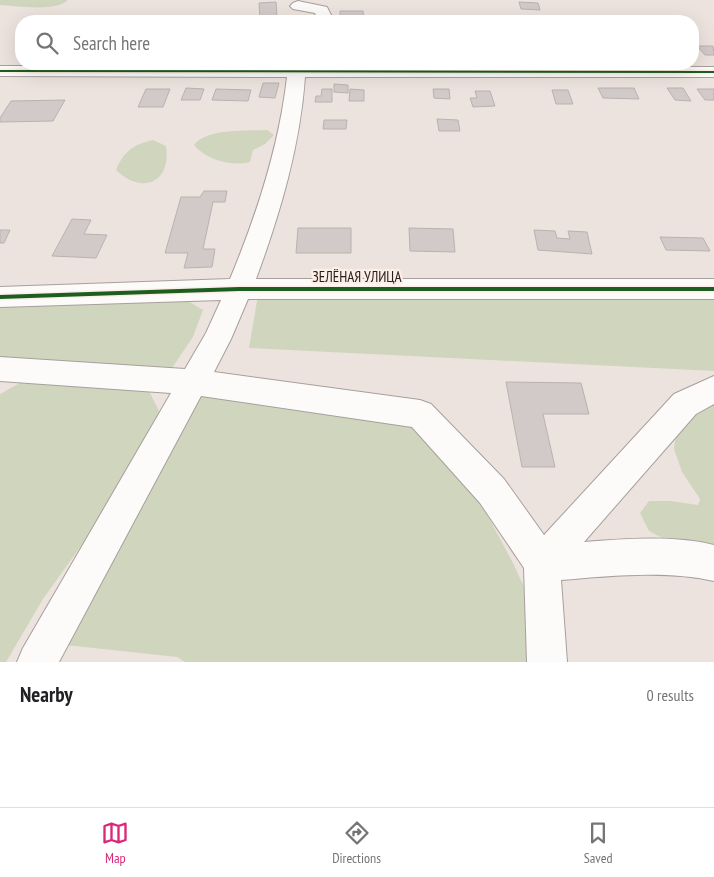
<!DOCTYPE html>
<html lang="en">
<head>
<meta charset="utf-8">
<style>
	body { margin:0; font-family:"PT Sans Narrow",sans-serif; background:#f2f2f2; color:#202124 }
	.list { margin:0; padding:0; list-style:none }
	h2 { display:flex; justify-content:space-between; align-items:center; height:65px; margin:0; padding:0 20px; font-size:21px }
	h2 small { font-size:16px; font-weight:400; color:#757577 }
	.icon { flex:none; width:28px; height:28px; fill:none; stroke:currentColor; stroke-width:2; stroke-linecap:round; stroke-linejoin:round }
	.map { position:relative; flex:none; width:714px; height:662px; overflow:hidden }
	.search { position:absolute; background:#fff; box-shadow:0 5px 20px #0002; left:15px; right:15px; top:15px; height:55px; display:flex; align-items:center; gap:12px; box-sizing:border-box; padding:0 18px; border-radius:20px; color:#757577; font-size:19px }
	.sheet { height:145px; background:#fff }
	nav { display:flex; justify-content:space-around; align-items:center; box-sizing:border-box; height:70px; border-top:1px solid #e0e0e0; background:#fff; font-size:14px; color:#757577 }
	nav a { display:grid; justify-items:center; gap:2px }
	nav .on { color:#db2777 }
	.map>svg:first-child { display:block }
	.green { fill:#d0d6be }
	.building { fill:#d2cac8; stroke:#bab2af }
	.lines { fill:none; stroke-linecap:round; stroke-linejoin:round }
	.minor-casing { stroke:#a79f9b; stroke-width:2 }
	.minor { fill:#fcfbfa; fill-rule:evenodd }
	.cycleway-casing { stroke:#fdeee7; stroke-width:3 }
	.cycleway { fill:#1b5e20; fill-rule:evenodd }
	.labels { text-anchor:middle; stroke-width:4.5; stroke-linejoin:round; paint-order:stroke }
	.street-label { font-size:15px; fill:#261f1c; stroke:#fdeee7 }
</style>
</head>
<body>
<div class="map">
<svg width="714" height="662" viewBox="0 0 714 662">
	<rect width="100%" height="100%" fill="#ede3de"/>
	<!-- green -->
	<path class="green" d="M0,0H68C57,12 16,6 0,5Z
		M267,130L274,135L265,144L253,150L250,162C232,167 206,160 194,145C207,128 246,131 267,130Z
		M153,140L166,146C172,183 141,195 116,170C123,152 134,144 153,140Z
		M258,295L714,298V371L249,348Z
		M62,299L188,301L203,310L193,337L172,368H0V301Z
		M36,374L149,391L159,411L137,468L43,599L6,662H0V394Z
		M200,388L414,420L454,466L489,518L513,563L525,589L535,662H185L177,657L56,644Z
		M714,404V547L666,540L649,531L640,513L649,501H671L698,505L700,499L682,472L674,449L676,433L702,406Z"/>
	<!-- building -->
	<path class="building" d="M276,2L277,18L260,19L259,3Z
		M519,2L538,3L540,10L521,9Z
		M340,11H363L364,21H340Z
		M697,46H713L714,55H705Z
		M263,83H279L275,98L259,97Z
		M334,84L348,85V93L334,92Z
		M186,88L204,89L200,100H181Z
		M598,88H634L639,99L603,98Z
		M667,88H683L691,101L675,100Z
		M146,89H170L163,107H138Z
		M216,89L251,90L248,101L212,100Z
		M322,89H332V102H315L316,96H321Z
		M350,89L364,90V101H349Z
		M433,89H449L450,99L434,98Z
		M697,89H714V100H705Z
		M552,90H568L573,104H556Z
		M475,91H490L495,106L473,107L470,98H477Z
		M65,100L53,121L0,122V118L11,101Z
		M437,119L458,120L460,131H439Z
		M324,120H347L346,129H323Z
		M204,191H227L225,202H213L203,249H215L212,267L184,268L188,253H165L181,197H200Z
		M72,219L91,220L84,234L107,235L96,258L52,256Z
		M298,228H351V253H296Z
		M409,228L453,229L455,252L410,251Z
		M0,230H10L4,243H0Z
		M534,230L555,231L557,238L570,239L568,231L587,232L592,254L538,250Z
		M660,237L703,238L710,251L666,250Z
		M506,382L581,383L589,414H543L555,467H522Z"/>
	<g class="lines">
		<!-- minor casing -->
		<g class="minor-casing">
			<path id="minor" d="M298,1L327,7L332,17L329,21H312L316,16L315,13L293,9L290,6L293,3Z
				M289,64H305L306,66L714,67V77H305C300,147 280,214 256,279H714V299H248L231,339L214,372L420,400L431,404L504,479L544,535L674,394L714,376V404L696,414L584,542C626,539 673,535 714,545V581C667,570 609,576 561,580L567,662H527L524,568L480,503L412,427L201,396L59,662H17L23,648L171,393L0,381V357L185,369L206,333L221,300L0,307V287L230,279C257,214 279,147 287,77L0,76V66H288Z"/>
		</g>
		<!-- minor -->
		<use href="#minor" class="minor"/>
		<!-- cycleway casing -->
		<g class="cycleway-casing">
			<path id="cycleway" d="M0,70L714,71V73L0,72Z
				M239,287H714V291H239L0,299V295Z"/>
		</g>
		<!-- cycleway -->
		<use href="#cycleway" class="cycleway"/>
	</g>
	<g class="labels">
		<!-- street labels -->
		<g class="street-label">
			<text x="357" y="282">ЗЕЛЁНАЯ УЛИЦА</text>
		</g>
	</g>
</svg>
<div class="search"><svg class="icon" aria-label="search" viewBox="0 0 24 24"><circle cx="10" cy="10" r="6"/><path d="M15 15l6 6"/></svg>Search here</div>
</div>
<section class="sheet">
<h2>Nearby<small>0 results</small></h2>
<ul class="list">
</ul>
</section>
<nav>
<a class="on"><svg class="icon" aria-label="map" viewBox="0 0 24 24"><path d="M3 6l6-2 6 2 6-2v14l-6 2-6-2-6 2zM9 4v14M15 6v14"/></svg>Map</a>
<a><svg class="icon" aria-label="directions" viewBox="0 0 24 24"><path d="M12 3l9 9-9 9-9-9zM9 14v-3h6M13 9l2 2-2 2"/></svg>Directions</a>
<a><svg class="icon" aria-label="saved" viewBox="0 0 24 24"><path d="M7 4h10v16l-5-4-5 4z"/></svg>Saved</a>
</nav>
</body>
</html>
